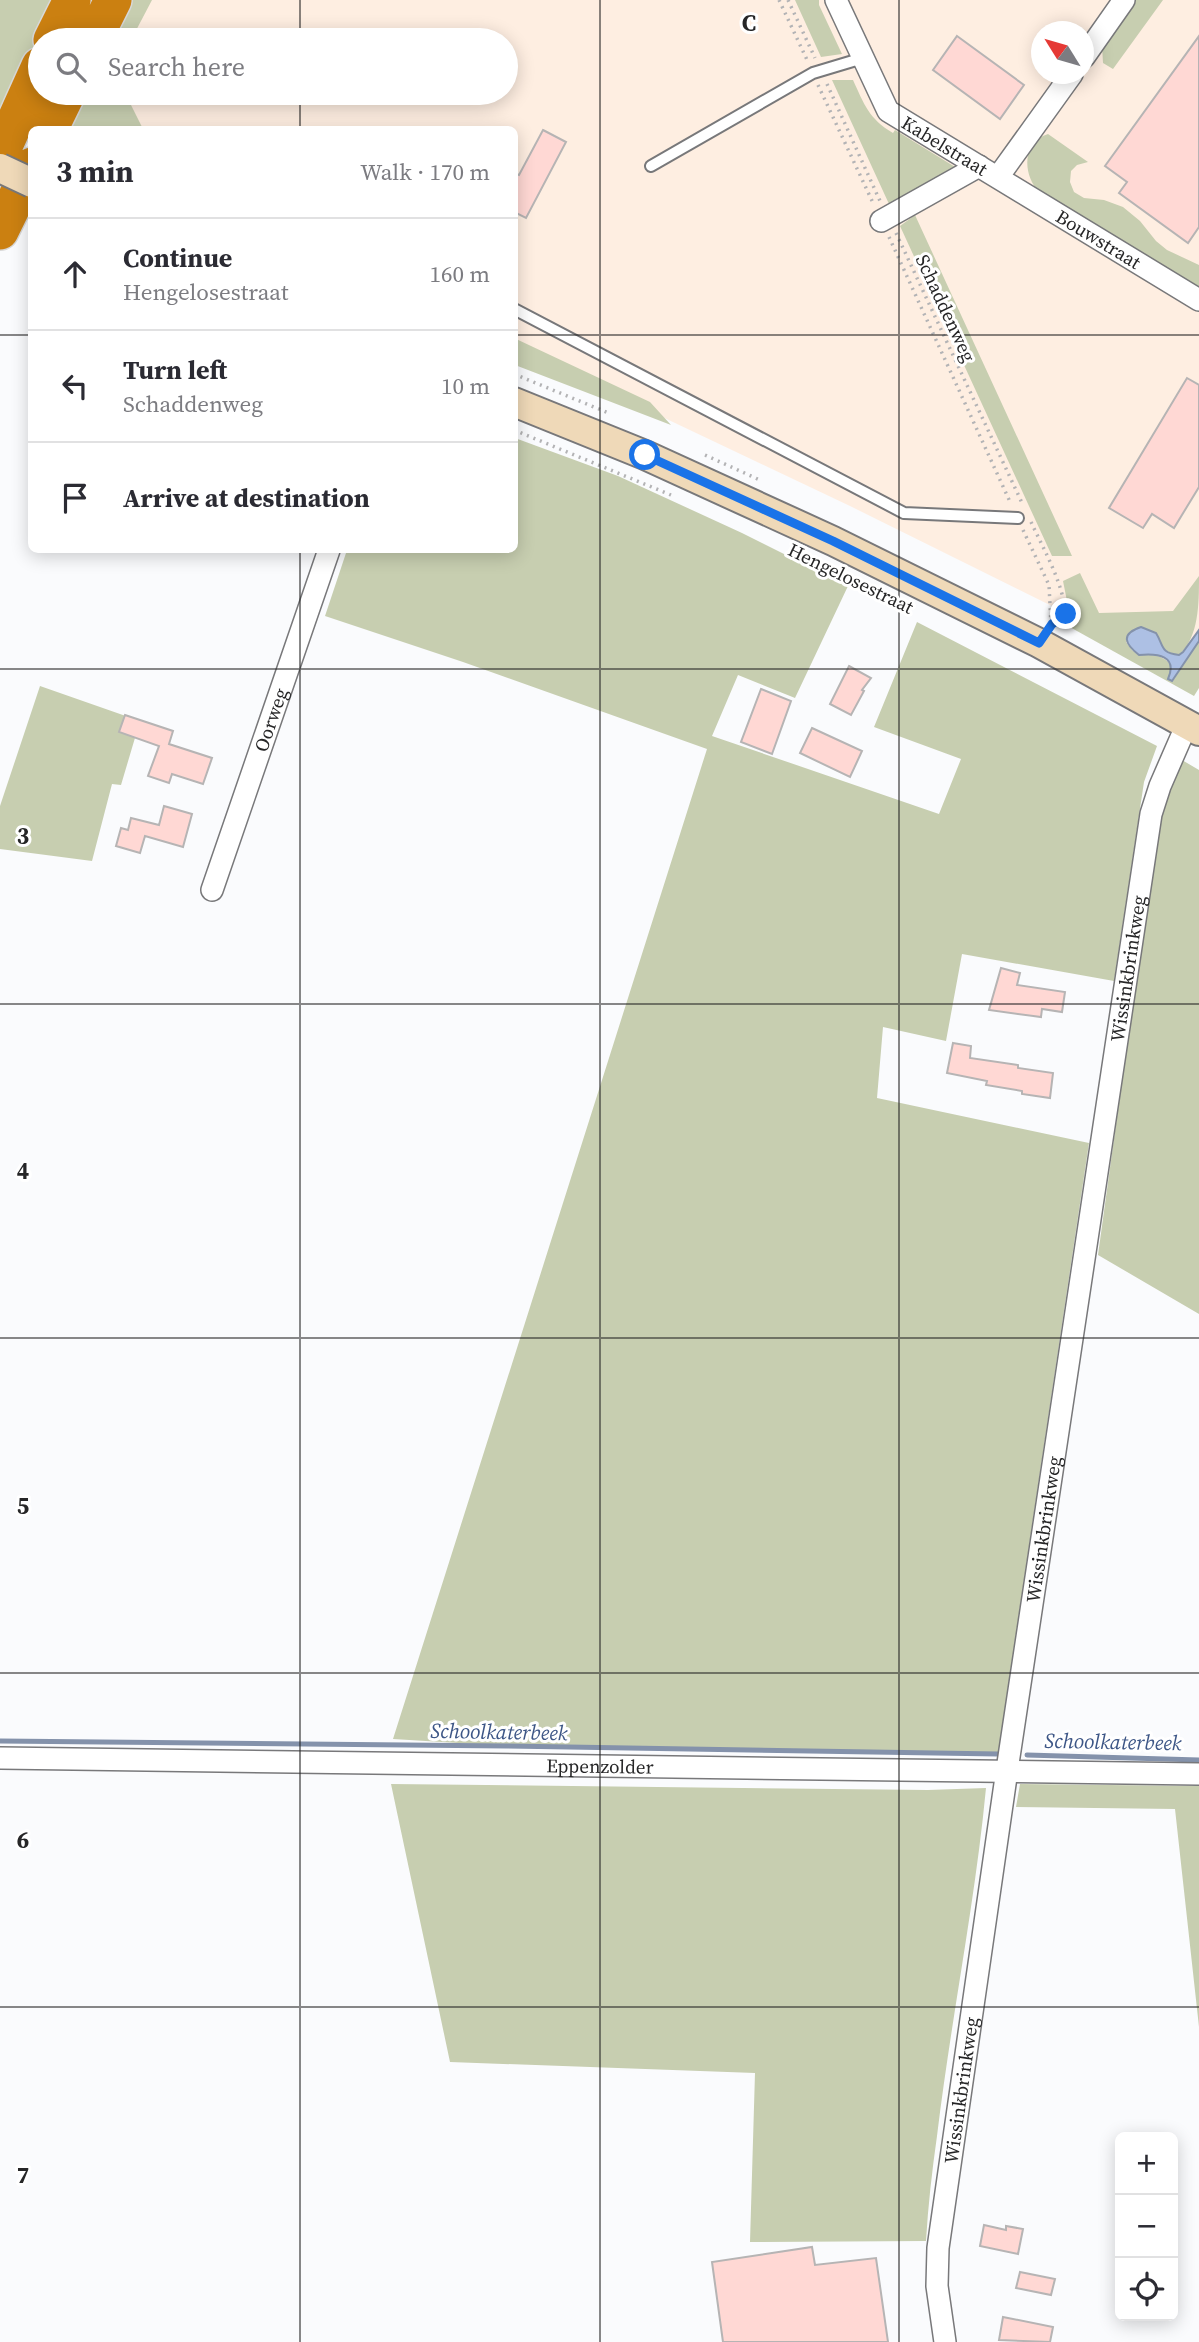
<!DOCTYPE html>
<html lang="en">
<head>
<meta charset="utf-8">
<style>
	body { margin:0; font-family:"Source Serif 4",serif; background:#f7f7f7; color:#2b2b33 }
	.controls { position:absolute; right:21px; bottom:21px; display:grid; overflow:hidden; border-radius:10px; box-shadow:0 4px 18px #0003 }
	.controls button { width:63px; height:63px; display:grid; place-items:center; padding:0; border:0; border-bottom:2px solid #e1e1e2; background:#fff; color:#2b2b33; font:35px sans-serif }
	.compass { position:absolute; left:1031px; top:21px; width:63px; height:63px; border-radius:50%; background:#fff; box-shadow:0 4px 18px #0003; rotate:307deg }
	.stop { position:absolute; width:21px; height:21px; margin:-16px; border:5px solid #1a73e8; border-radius:50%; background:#fff }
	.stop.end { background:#1a73e8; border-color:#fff; box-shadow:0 2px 7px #0008 }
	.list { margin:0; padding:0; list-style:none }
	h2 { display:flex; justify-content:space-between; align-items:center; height:91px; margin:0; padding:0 28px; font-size:30px }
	h2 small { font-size:23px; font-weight:400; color:#7c7c81 }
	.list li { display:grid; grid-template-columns:46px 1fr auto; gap:21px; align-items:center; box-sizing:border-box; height:112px; padding:0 28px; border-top:2px solid #e1e1e2 }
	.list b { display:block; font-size:26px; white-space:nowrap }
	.list p { margin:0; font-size:23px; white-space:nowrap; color:#7c7c81 }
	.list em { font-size:23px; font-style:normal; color:#7c7c81 }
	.icon { flex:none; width:38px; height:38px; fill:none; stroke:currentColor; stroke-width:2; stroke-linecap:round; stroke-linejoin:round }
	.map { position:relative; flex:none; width:1199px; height:2342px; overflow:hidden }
	.search { position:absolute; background:#fff; box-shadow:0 4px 18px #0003; left:28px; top:28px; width:490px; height:77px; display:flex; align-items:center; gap:18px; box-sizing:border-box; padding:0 24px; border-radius:38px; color:#7c7c81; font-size:26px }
	.panel { position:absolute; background:#fff; box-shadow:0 4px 18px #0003; left:28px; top:126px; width:490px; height:427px; border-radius:10px }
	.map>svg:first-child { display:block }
	.industrial { fill:#feeee1; fill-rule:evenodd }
	.green { fill:#c7ceb0 }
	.water { fill:#adc0e4; stroke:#8492ab; stroke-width:2 }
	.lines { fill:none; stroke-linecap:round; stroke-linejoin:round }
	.stream { stroke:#8492ab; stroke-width:5 }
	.building { fill:#ffd8d4; stroke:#b6b4b4; stroke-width:2 }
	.lane-casing { stroke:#78787a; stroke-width:14 }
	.street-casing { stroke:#78787a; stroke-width:24 }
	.secondary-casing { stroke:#78787a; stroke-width:32 }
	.highway-casing { stroke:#d8d8d8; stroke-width:40 }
	.path { stroke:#b3b3b5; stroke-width:3.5; stroke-dasharray:2 5; stroke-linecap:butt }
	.lane { stroke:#fff; stroke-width:10 }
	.street { stroke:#fff; stroke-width:21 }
	.secondary { stroke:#efd9b8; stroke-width:28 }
	.highway { stroke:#cb8011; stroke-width:37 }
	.secondary-bridge-casing { stroke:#78787a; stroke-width:32; stroke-linecap:butt }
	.secondary-bridge { stroke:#efd9b8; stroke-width:28 }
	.route { stroke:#1a73e8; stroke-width:9 }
	.grid { fill:none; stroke:#262627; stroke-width:2; stroke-opacity:0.55 }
	.labels { text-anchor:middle; stroke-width:6; stroke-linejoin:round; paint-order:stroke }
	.street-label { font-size:19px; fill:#262627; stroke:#fff }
	.water-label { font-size:21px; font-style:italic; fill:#3d5686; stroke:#fff }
	.grid-label { font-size:23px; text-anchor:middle; font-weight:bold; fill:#262627; stroke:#fff; stroke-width:6; stroke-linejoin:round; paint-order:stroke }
</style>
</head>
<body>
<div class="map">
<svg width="1199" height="2342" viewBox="0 0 1199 2342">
	<rect width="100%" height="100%" fill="#fafbfd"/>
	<!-- industrial -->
	<path class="industrial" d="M140,0H1199V679L850,506L515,347L514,130L113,129L91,93H506V40H118ZM1042,32H1084V74H1042Z"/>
	<!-- green -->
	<path class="green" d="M0,0H62L0,132Z
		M121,0H152L131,40H101Z
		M795,0H819V5L842,54L821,57Z
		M1135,0H1163L1113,69L1103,63L1102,46Z
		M832,80H853C864,104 869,119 893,133L895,130L960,170L894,206L889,204Z
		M77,93H125L143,129L61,130Z
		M1048,134L1088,162L1077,165L1071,171L1070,182L1074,192L1084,198L1104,200L1123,207L1140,221L1156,241L1167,250L1199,265V287L1039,192C1023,176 1021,142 1048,134Z
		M915,215L1072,556H1052L900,226Z
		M514,338L650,402L671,425L515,365Z
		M515,438L618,476L742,533L848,586L795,698L738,675L712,736L939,814L961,759L874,727L917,622L1157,746L1144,782L1114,981L962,954L946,1041L883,1027L877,1098L1089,1143L998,1754L507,1746L393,1739L707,749L463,662L325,616L347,550H514Z
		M1080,573L1099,613L1173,611L1199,576C1199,604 1199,637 1179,655L1173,654L1161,648L1160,639L1126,642L1133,651C1148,654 1166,654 1172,668L1168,679H1174L1199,641V688L1194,696L1068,626L1070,616L1063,581Z
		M40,686L140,721L121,785L112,784L92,861L0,849V806Z
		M1182,760L1199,770V1314L1098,1255L1160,805Z
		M391,1784L928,1790L986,1788C975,1904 951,2019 937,2136C932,2171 928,2206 926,2241L750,2242L755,2073L450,2062Z
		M1020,1784L1199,1786V2027L1175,1809L1016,1807Z"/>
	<!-- water -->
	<path class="water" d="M1141,627L1156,633C1164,646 1160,653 1179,655L1183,652L1199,630V641L1172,681L1168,679C1178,656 1158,653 1139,655C1125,644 1120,634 1141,627Z"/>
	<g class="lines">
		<!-- stream -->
		<path class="stream" d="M0,1741L507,1746L998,1754
			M1027,1755L1199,1760"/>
	</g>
	<!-- building -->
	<path class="building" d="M957,36L1024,85L1000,119L933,70Z
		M1199,36V227L1188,243L1119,193L1127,182L1105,166Z
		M543,130L566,142L526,218L514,212V173L519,175Z
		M1187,378L1199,385V487L1174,528L1152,514L1143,528L1109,508Z
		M849,666L871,678L862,690L864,691L851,715L830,704Z
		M761,689L791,701L772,754L741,742Z
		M125,715L173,731L169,744L212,758L203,784L172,774L169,783L148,776L159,746L119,732Z
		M812,728L862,751L850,777L800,753Z
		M164,806L192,814L183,847L145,836L140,853L116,846L121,828L128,830L131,818L159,825Z
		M1001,968L1020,973L1017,985L1065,992L1062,1012L1042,1009L1041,1017L989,1010Z
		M953,1043L971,1046L970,1058L1018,1065V1068L1053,1073L1050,1098L1022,1094V1091L986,1085L987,1081L947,1073Z
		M984,2225L1006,2230V2226L1023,2229L1018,2254L980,2246Z
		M812,2247L815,2265L876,2258L888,2342H723L712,2262Z
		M1020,2272L1055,2279L1051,2295L1016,2288Z
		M1003,2317L1053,2327L1050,2342L999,2340Z"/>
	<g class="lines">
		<!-- lane casing -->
		<g class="lane-casing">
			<path id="lane" d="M651,166L813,73L863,58
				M514,309L904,513L1018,518"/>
		</g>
		<!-- street casing -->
		<g class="street-casing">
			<g id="street">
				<path id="s1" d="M836,0L888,111L1199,300"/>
				<path d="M1084,57L1124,0"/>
				<path d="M998,177L1072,74"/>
				<path d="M881,221L979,166"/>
				<path id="s2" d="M212,890L329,550"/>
				<path id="s3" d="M0,1758L1199,1774"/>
				<path id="s4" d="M945,2342L937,2286L938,2248L1007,1770L1151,814L1160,786L1187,724"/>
			</g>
		</g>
		<!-- secondary casing -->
		<g class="secondary-casing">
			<path id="secondary" d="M514,402L645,455L833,541L1039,643L1199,731"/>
		</g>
		<!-- highway casing -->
		<g class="highway-casing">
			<path id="highway" d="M52,40L72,0
				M93,40L113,0
				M49,130L67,93
				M0,155L40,66
				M0,231L32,166"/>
		</g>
		<!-- path -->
		<path class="path" d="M779,0L808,62
			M788,0L815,58
			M827,84L880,201
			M818,85L874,205
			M896,233L1023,505
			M889,237L1011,504
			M514,374L611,414
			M514,430L671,495
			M705,455L762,481
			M1031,522C1045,552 1062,581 1066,614L1052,624
			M1023,530L1049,585L1051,625
			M799,553L912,608"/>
		<!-- lane -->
		<use href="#lane" class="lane"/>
		<!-- street -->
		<use href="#street" class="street"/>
		<!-- secondary -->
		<use href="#secondary" class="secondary"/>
		<!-- highway -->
		<use href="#highway" class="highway"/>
		<!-- secondary-bridge casing -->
		<g class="secondary-bridge-casing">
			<path id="secondary-bridge" d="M0,168L32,183"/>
		</g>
		<!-- secondary-bridge -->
		<use href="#secondary-bridge" class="secondary-bridge"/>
	</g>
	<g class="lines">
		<!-- route -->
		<path class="route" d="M645,455L833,541L1039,643L1052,624L1066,614"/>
	</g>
	<!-- grid -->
	<path class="grid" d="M300,0V40M600,0V2342M899,0V2342M300,93V130M0,335H32M514,335H1199M300,550V2342M0,669H1199M0,1004H1199M0,1338H1199M0,1673H1199M0,2007H1199"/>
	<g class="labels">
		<!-- street labels -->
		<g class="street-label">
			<text dy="7" stroke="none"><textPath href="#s1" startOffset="189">Kabelstraat</textPath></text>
			<text dy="7" stroke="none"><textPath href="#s1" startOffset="369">Bouwstraat</textPath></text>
			<text transform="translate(946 308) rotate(65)" y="7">Schaddenweg</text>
			<text transform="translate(851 578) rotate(26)" y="7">Hengelosestraat</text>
			<text dy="7" stroke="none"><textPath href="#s2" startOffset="180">Oorweg</textPath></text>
			<text dy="7" stroke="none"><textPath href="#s4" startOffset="1388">Wissinkbrinkweg</textPath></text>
			<text dy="7" stroke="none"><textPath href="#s4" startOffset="821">Wissinkbrinkweg</textPath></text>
			<text dy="7" stroke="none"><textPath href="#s3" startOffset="600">Eppenzolder</textPath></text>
			<text dy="7" stroke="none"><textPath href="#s4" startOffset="254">Wissinkbrinkweg</textPath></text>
		</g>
		<!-- water labels -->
		<g class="water-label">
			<text transform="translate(499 1732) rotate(1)" y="7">Schoolkaterbeek</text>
			<text transform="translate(1113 1742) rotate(1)" y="7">Schoolkaterbeek</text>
		</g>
	</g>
	<g class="grid-label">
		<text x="749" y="31">C</text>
		<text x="23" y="844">3</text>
		<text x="23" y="1179">4</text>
		<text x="23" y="1514">5</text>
		<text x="23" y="1848">6</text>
		<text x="23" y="2183">7</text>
	</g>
</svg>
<div class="controls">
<button>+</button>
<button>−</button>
<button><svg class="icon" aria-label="locate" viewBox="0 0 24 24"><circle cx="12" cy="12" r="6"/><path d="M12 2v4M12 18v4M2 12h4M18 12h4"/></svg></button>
</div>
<svg class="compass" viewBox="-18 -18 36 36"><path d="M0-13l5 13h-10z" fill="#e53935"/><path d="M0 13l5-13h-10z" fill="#7c7c81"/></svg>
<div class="stop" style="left:645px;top:455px"></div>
<div class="stop end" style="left:1066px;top:614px"></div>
<div class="search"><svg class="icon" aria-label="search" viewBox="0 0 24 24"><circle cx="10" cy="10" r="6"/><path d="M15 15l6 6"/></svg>Search here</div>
<section class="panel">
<h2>3 min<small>Walk · 170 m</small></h2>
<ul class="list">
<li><svg class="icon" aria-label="ahead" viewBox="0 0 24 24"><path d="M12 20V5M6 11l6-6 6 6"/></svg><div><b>Continue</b><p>Hengelosestraat</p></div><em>160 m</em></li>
<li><svg class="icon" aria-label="left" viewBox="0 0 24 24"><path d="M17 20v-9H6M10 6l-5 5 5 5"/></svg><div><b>Turn left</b><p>Schaddenweg</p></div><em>10 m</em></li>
<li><svg class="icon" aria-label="arrive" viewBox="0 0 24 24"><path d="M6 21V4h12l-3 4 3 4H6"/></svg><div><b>Arrive at destination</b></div></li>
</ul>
</section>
</div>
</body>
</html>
